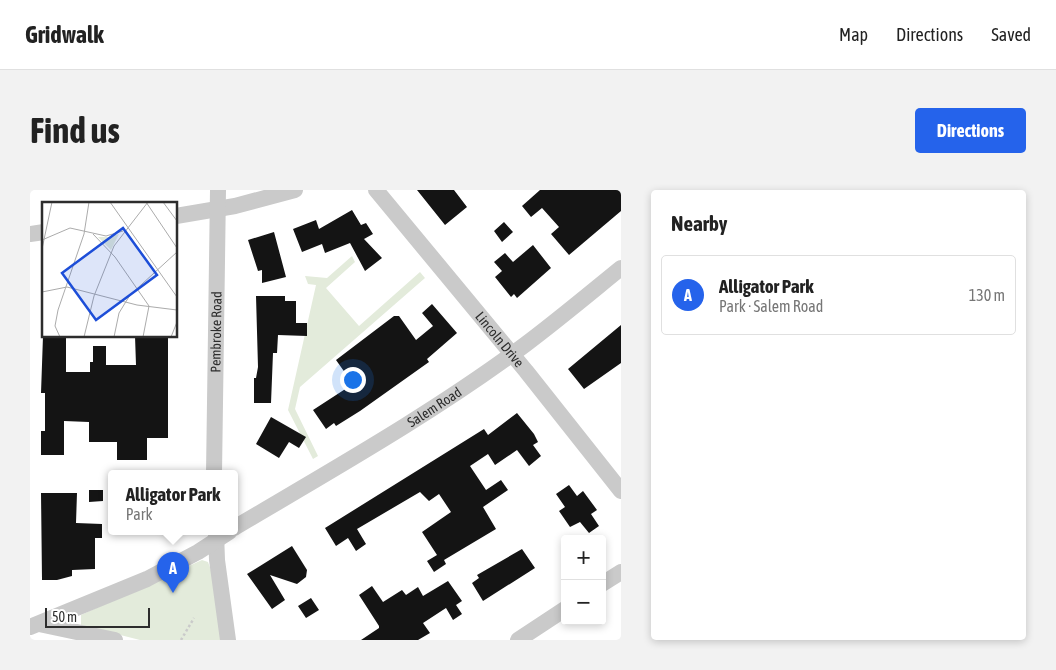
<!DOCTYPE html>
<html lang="en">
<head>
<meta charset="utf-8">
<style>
	body { margin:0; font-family:"Asap Condensed",sans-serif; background:#f2f2f2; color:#222 }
	.controls { position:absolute; right:15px; bottom:15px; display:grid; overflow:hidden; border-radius:5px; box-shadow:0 2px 8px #0003 }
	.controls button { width:45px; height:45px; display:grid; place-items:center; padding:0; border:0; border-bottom:1px solid #e0e0e0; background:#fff; color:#222; font:25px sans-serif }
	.scale { position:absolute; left:15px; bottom:12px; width:105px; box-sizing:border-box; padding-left:5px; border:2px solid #2d2d2d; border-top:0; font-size:14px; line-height:18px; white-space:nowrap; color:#2d2d2d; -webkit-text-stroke:4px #fff; paint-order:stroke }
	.you { position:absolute; left:322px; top:189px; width:18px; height:18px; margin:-12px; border:4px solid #fff; border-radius:50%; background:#1a73e8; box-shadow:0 0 0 8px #1a73e833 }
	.badge { display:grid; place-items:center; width:32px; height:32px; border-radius:50%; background:#2563eb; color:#fff; font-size:16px; font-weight:700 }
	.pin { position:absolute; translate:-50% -41px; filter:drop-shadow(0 1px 2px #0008) }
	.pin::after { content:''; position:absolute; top:26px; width:18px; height:15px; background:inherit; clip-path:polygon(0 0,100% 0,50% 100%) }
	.popup { position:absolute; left:78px; top:280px; width:130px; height:65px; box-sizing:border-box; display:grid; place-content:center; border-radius:5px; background:#fff; filter:drop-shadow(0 1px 4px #0005); font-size:16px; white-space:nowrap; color:#767676 }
	.popup b { font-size:19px; color:#222 }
	.popup::after { content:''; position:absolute; left:50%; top:100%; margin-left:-10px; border:10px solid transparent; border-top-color:#fff }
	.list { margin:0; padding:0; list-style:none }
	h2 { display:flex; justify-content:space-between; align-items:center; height:65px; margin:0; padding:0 20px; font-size:21px }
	h2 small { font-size:16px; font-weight:400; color:#767676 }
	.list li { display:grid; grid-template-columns:32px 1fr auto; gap:15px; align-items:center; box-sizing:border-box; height:80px; margin:0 10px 10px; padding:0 10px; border:1px solid #e0e0e0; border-radius:5px }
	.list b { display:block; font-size:19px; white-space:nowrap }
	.list p { margin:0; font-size:16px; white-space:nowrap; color:#767676 }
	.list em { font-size:16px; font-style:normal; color:#767676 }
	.map { position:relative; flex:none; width:591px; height:450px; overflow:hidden; border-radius:5px }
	header { display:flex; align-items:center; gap:30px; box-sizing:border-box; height:70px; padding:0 25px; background:#fff; border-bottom:1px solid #e0e0e0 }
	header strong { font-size:24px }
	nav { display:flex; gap:28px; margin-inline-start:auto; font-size:18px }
	.intro { display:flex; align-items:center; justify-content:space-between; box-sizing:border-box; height:120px; padding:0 30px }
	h1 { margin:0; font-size:35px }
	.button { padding:12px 22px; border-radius:5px; background:#2563eb; color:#fff; font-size:18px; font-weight:700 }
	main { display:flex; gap:30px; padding:0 30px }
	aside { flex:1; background:#fff; border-radius:5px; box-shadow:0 2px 8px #0003 }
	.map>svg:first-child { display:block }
	.green { fill:#e3ebdb }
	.building { fill:#141414 }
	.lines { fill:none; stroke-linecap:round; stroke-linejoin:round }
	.path { stroke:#cacaca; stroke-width:2.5; stroke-dasharray:2.5 2.5; stroke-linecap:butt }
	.minor { stroke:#cacaca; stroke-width:16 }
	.labels { text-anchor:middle; stroke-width:5; stroke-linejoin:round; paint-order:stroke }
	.street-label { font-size:14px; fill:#2d2d2d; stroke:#fff }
	.inset-road { fill:none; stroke:#ababab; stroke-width:1 }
	.view { fill:#1d4ed8; fill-opacity:0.15; stroke:#1d4ed8; stroke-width:2.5 }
	.inset-edge { fill:none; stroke:#2d2d2d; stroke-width:2.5 }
</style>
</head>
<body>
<header>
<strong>Gridwalk</strong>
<nav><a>Map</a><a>Directions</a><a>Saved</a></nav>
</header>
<div class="intro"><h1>Find us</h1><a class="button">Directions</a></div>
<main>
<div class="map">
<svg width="591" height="450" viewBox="0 0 591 450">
	<rect width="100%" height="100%" fill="#fff"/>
	<!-- green -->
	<path class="green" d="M322,66L325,72L296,98L329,136L390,82L395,88L270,197L265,219L288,266L283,269L258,220L286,95L278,94L275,86L297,88Z
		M172,370L178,372L181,380L191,450H110L51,435V425Z"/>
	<!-- building -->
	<path class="building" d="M387,0H424L437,17L415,35Z
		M510,0H591V21L539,65L521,44L529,37L512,18L501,27L492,16Z
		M322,20L331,35L336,33L343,44L334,49L352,68L335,81L320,53L295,63L292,54L272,62L263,39L286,30L289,39Z
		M474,32L483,42L472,52L464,41Z
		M244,42L256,87L232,93V80L228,81L218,50Z
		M503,55L521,78L487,108L484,104L481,107L465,87L472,81L464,72L475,63L483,72Z
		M226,106H255V111H266V133H277V146L248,145L247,163H243L241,213H224V188H226L228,177Z
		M402,114L427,143L397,169L399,172L330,221L306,236L304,233L296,239L283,220L323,194L306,170L364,126H369L386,150L403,136L392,123Z
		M591,135V173L554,199L538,179Z
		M13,146H36V182H60V172H63V156H76V175H106L105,146H138V248H117V270H87V252H59V232L34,231V265H11V241H15V203H11Z
		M487,223L504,244L508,252L503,255L511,266L499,276L487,260L465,275L458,264L440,276L456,300L471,290L478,300L453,317L466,339L414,370L416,374L404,382L397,371L407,365L392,342L421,322L409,304L399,311L390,302L327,339L336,354L326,361L318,348L306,356L295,338L454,239L458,245Z
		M241,227L276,247L269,258L259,252L249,268L226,254Z
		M539,295L547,306L553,301L567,320L561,324L569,336L559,343L550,332L540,337L529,321L535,317L526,304Z
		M59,300H73V311L59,312Z
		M11,303H47L46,333L72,334V348H65V379L42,380V386L27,390H12Z
		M262,356L277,380L276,387L267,394L240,385L255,410L242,419L217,384Z
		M492,359L505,378L453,411L442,393L449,388L447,385Z
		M418,391L432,411L426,415L432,424L423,430L416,418L393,433L400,443L388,450H331L349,438V436L329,405L342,396L353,412L372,400L376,405L388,397L393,406Z
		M281,408L289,420L276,428L268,416Z"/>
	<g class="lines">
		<!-- path -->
		<path class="path" d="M151,450L164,428"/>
		<!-- minor -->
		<g class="minor">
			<path id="s1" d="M346,0L496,181L591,301"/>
			<path d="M146,26L205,16L265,0"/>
			<path d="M0,44L14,42"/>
			<path id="s2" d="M184,284L188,0"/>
			<path id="s3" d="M204,338C302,280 405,222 496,154C528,130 559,104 591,78"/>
			<path d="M186,342L187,370L198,450"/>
			<path d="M572,394L591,382"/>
			<path d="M9,434L85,450"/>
			<path d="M0,437L117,389L168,362L199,342"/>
			<path d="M488,450L535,419"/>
		</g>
	</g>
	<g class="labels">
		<!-- street labels -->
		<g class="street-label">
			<text dy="5" stroke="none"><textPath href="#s2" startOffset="142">Pembroke Road</textPath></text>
			<text dy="5" stroke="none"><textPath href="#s1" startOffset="194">Lincoln Drive</textPath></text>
			<text dy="5" stroke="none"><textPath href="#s3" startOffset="234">Salem Road</textPath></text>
		</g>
	</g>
	<!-- overview -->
	<g transform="translate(12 12)">
		<rect width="135" height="135" fill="#fff"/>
		<path d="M77,32L69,48L56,35H67Z" fill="#e3ebdb"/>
		<path class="inset-road" d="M68,0L135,95M104,0L135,46M121,0L135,19M51,32L73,55L107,104L101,135M0,38L28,26L64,34L81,29M0,47L10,0M0,90L25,85L95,103L135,108M18,135L13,124L16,108L42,32L47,0M42,135L52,94L72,44L106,0M72,135L77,111L88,93L135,50M129,135L135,120"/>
		<path class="view" d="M81,26L115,73L54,118L20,71Z"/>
		<rect width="135" height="135" class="inset-edge"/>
	</g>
</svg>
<div class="controls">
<button>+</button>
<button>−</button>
</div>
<div class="scale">50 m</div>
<div class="you"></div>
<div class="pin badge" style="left:143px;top:403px">A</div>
<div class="popup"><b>Alligator Park</b>Park</div>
</div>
<aside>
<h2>Nearby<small></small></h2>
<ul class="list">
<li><span class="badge">A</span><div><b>Alligator Park</b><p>Park · Salem Road</p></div><em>130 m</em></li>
</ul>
</aside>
</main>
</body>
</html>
